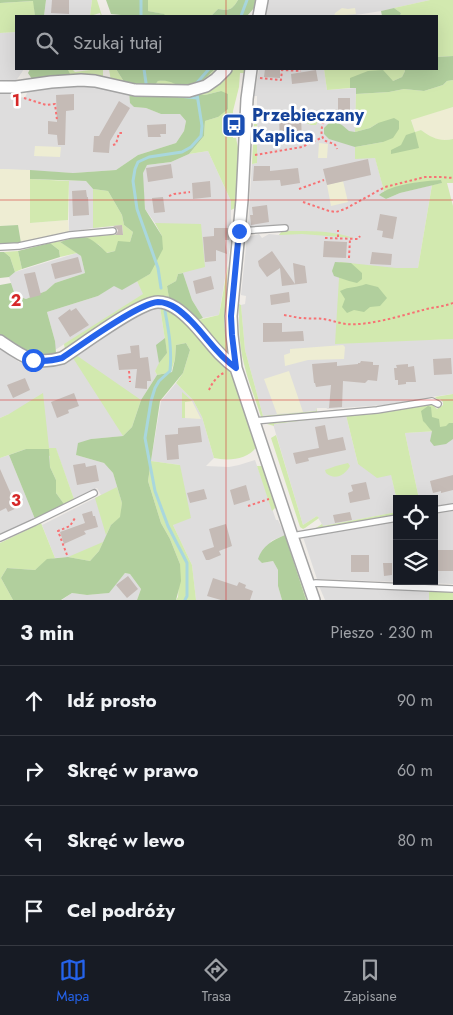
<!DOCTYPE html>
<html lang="pl">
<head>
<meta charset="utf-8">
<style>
	body { margin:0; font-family:Jost,sans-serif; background:#20242c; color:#f1f3f6 }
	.controls { position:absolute; right:15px; bottom:15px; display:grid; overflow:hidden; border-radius:0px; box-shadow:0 5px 20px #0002 }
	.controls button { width:45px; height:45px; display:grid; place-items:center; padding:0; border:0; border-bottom:1px solid #363941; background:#171b24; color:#f1f3f6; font:25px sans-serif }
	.stop { position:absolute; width:15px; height:15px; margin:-11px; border:4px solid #2563eb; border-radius:50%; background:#fff }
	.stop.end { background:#2563eb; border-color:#fff; box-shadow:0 1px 5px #0008 }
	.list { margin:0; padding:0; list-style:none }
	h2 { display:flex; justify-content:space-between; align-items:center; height:65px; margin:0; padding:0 20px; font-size:21px }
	h2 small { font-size:16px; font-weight:400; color:#9ea1a6 }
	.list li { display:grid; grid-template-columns:32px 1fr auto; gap:15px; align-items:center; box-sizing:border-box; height:70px; padding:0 20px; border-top:1px solid #363941 }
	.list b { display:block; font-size:19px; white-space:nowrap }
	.list em { font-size:16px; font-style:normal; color:#9ea1a6 }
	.icon { flex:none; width:28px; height:28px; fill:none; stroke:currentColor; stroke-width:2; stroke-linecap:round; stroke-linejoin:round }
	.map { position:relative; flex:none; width:453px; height:600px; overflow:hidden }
	.search { position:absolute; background:#171b24; box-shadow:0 5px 20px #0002; left:15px; right:15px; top:15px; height:55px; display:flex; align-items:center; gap:12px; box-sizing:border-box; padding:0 18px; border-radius:0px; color:#9ea1a6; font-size:19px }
	.sheet { height:345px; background:#171b24 }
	nav { display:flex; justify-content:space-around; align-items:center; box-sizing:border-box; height:70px; border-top:1px solid #363941; background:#171b24; font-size:14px; color:#9ea1a6 }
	nav a { display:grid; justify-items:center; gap:2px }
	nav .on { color:#2563eb }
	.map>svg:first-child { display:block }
	.residential { fill:#dedddd }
	.farmland { fill:#eeedd3 }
	.grass { fill:#d2e9af }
	.forest { fill:#b1cf9d }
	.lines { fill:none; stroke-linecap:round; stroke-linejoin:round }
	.stream { stroke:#a9d7dd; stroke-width:3 }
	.building { fill:#c5bbb6 }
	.lane-casing { stroke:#a4a4a4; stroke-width:8 }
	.street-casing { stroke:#a4a4a4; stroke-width:14 }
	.path { stroke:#f77274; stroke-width:2; stroke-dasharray:2.5 2.5; stroke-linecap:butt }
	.lane { stroke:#fff; stroke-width:5.5 }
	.street { stroke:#fff; stroke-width:11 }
	.route { stroke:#2563eb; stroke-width:6 }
	.grid { fill:none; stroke:#d62828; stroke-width:1; stroke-opacity:0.55 }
	.labels { text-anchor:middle; stroke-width:5; stroke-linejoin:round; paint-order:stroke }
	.transit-label { font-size:18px; font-weight:bold; fill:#164399; stroke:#fff; text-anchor:start }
	.grid-label { font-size:16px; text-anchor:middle; font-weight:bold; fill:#d62828; stroke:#fff; stroke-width:5; stroke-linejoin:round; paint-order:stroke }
</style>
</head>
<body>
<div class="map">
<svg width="453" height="600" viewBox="0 0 453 600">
	<rect width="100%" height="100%" fill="#f0ece7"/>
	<!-- residential -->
	<path class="residential" d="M46,0H92L90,16H44Z
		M268,0H430L381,11L350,16H266Z
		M16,32V69H24L18,78L14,82L0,84V33Z
		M259,69H324L327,90L356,88L355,158L375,157L384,191L380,195L386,199L400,193L432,185L418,268L420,340L453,339V394L424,398L385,407L384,405L328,409L326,408H317L316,411L263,416L245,350L241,305L245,304L246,296L241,295L247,237L259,234L262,238L269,234L279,235L287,225L250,227L248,225L252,164L257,163V96H254Z
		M90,85L129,91L134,107L146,108L161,114H180L186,121L184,131L176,143L138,155L116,170L73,173L0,169V93L13,94L17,98L25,97L29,89Z
		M208,151L231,201V241L219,315L203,318L192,300L183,273L155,223L145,209L142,173L147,165L171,162L189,154Z
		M69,181H86L124,225L93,228L69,232Z
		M77,253L81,256L85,273L55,283L46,291L26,299L15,295L9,277L15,272Z
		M137,281L144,294L55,350V341L47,312L98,296L114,285L122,289Z
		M160,307L167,353L155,371L157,375L141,400L123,436L91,439L76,455L104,463L113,473L122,503L99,551L68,557L55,558L42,525L101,495L97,488L74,499L56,449H49L9,414L0,418V349L19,362L32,366L45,367H53L62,364L143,311Z
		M176,383L193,400L202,417L214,458L206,466L229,467L239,465L255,460L276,520H278L285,535L271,541L262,563L273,561L278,570V586L282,600H196L192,565L173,525L180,465L151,461L161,401Z
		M346,415L358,464L391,474L397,501V512L323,526L317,516L303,525L273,424Z
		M453,430V504L434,508V499H419L405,433Z
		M9,455L35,519L0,534V458Z
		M453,511V584L317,579L303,537L397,521V581H434V514Z
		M125,573L130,574L141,589L137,600H62L72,593L87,595L108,593Z
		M319,586L453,591V600H325Z"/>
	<!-- farmland -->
	<path class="farmland" d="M342,8L348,9L355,8L356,14L334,16L335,13Z
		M453,107V139L446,140H438L429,136L421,130L415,132L411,119Z
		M319,143L328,144L327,158H318Z
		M35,146L61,147L60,157L34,156Z
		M0,169L30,170V223L68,220L69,232L21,243L18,225L0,226Z
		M343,181L348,202L331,206L327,185Z
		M343,345L345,347L344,359L308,360L285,366L284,355L290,353V349Z
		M289,371L303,412L277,414L264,379Z
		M185,401H192L201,419L185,418Z"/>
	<!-- grass -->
	<path class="grass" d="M92,0H97L102,16H101L100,13L90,16Z
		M148,0H238C232,10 229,11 218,9L211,16H166L163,14L148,11Z
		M430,0H453V56L437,57V16H400L401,13L394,8Z
		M34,1L35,16H16V32L0,33V3Z
		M62,69H72L75,72C85,71 93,69 103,69V79L69,77Z
		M109,69H116L126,85L111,81Z
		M215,69H221L211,78L192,87L155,85L158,81L168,80L182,86L210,74Z
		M231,69H244V73H240L239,87L233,111V138H236L240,157L237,204L235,208L231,210V201L208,151L189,154L204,136L205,121L218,117L221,91L205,95H191Z
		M324,69H404L405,71L402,77L393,81L350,78V88L327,90Z
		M453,80V107L411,120L415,132L421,130C432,138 440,142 453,139V183H447L453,206V339L335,344L340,262L396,268H418L432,185L442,183L419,182L384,191L375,158L355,159V147L383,142L378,123L370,128L355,132L356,94L389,92L404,89L424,91L443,85L447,81Z
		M308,113H315L317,114L318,121L316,125H311L304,122L303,119Z
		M254,124H257V163L252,164Z
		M30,179L69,181L68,220L30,223Z
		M93,189L108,191L122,215L124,225L133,232L130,242L115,251L106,253L99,245L84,237L123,234L122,225L93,228Z
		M155,223L201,224L205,267L178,274L176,281L167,286L169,298L159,296L147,300L65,350L64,344L143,294L137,281L150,274L162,236Z
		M282,231C306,231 331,230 354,238L302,234L279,235Z
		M70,239L60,242L77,253L60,257L59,250L50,243Z
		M18,251L22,269L15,272L10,257L4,252Z
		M228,265L224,324L228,350L227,352H224L198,320L219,315Z
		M239,304L241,305L245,350L263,416L316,411L317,408V412L263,418L261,417C256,400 248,382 244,364C239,345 239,324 239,304Z
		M160,307L175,311L209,348L224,366L232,373L257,446C249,460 228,461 214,458L202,417L193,400L176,383L183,373L190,350L186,343L176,345L175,359L171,372L157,375L155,371L159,363L167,353Z
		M76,355L141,400L132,427L123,436L73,358Z
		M182,392L192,401L185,402V418H182Z
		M43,393L49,448H56L74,499L64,504L56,493V480L50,467V456L26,449L0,458V418L9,414Z
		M453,394V430L405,433L419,499H397V501L391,475L377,478L358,464L346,415L274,424V426L267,424L273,422L346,415H364L370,413L383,412L426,403L432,404L437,409L443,405V402L440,399L438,400L435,397Z
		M276,435L303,525L317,516L319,518L305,528L303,529L300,527L271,438Z
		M151,461L180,465L191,518L173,525L192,565L196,600H176L178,597L180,564L170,539L161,523L148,481Z
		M348,463L350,466C345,475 335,481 326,473L325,470L336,466Z
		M257,466H264L274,497L276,507L272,511Z
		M117,487L122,503L121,517L111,525L106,535L95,498Z
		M397,512V515L313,530L322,524L323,526Z
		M41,523L55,558L47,560L35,570L7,568L1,578L13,600H0V543Z
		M285,535L288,540L308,600H306Z
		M103,542L99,551L90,561L68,557Z
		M429,590L453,591V600H429Z"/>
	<!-- forest -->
	<path class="forest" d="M0,0H46L44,16H35L33,1L0,3Z
		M106,0H148V11L164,14L166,16H122L121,15L111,14Z
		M238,0H257L256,6L247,16H211L218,9C229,11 232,10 238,0Z
		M394,8L401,13L400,16H382L381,11Z
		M453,56V80L447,81L443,85L424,91L404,89L389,92L356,94V88H350V78L368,71L383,70L393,81L402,77L405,71L404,69H416L418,70L421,69H437V57Z
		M30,69H62L68,70L70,74L69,77L37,80L32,79L28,73Z
		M116,69H215C207,77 194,89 181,86C171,83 170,80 158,81L155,85H126Z
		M129,91L205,95L221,91L228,94V109L218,117L205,121L204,136L189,154L171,162L147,165L143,173L145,209L162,236L163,249L150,274L122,290L114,286L98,296L47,312L55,341L56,353C52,354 47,355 43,355C30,354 11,345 0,337V285L11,283L15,295L26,299L46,291L55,283L85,273L81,256L60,242C67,240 77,236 84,237C92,238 101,247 107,253L115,251L118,241L130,242L133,232L124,225L122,215L108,191L93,189L86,181L30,179V170L73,173L116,170L138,155L176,143L184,131L186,121L180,114H161L146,108L134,107L130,103Z
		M394,118L399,121V129L393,138L383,142L355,147L329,139L324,134V128L329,123L336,122L342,125L349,131L355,132L370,128L378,123Z
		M415,132L419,148L391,154V150L401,145L406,135Z
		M441,180L442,183L400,193L386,199L379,195C391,184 424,181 441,180Z
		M18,225L21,243L0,244V226Z
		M50,243L59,250L60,257L22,269L18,251Z
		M0,252H4L10,257L15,272L9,277L0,278Z
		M335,262L351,263L362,273V279L357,283L349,281L334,276L332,271Z
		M183,273L192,300L203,318L198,320L180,305L169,298L167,286L176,281L178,274Z
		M366,284L378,287L387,298L380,306L370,307L364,312L354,310L347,313L342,307L345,299L340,291C350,286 356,288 366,284Z
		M165,338L167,353L159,363L156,345Z
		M186,343L190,350L183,373L160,401L148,481L161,523L170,539L180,564L181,581L176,600H137L141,589L130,574L125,573L109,593L87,595L72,593L61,600H13L1,578L7,568L35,570L47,559L68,557L90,561L99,551L111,525L120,517L122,503L113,473L104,463L76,455L78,443L91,439L123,436L132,427L141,400L157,375L172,372L175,359L176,345Z
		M428,406L431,407L432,417L439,419L440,427L446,426L449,423H453V439L446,444L434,446L430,441L432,431C428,428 427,424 423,421L421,411Z
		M26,449H49L50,467L56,480V493L64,504L35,519L9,455Z
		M285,535L286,538L306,600H282L278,586V570L273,561L262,563L258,559C262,546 273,540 285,535Z"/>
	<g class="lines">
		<!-- stream -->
		<path class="stream" d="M141,16V0
			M241,16L247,0
			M144,69L146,83
			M195,85L209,69
			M179,96L197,98
			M161,288L158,268L137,209L133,181L135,169L138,162L149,157L182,152L191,147L201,136L202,126L197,94
			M165,311C169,332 172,350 170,371L159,381L155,388L151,401L145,438L155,491L168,526L187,563V596L185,600"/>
	</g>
	<!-- building -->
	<path class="building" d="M52,0H69V14L51,13Z
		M265,69H280V78L264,77Z
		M316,70L318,81L292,84L291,74Z
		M74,94V110L66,111L65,145H58L57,135L48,134V121L57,122L56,95Z
		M338,98H350V115H338Z
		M119,101L130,108L110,141L109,153L93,152L94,136H99Z
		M301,115L302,143L280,144L279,116Z
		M166,124V134H160L161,137H148L147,125Z
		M368,159L371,175L327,185L323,169Z
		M171,164L173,178L148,182L146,168Z
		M254,166H270V171L298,168L300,183L281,186L280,180L253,181Z
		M210,181L211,197L193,199L192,183Z
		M86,190L87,197H88L89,215L73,216L72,191Z
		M163,197L165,212L154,213L152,198Z
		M267,205L269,222L251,225L250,215H253L252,207Z
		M380,214L397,217L393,239L382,237L383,231L377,230Z
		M122,225L123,235H115L117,233L118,230L116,228L113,226Z
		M214,228H229V240H225L227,254L216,250V261L205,262L203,237L214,236Z
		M324,241L347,242L346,258L323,257Z
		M272,251L295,284L293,263L305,266L307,283L282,286L280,268L267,277L259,266L258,261Z
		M372,252L392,254L391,265L370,264Z
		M78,257L82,272L55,279L51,264Z
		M35,272L41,295L30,298L24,274Z
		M211,276L214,289L196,294L193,281Z
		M289,292L290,302L271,305L270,295Z
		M76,308L89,325L70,337L58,318L70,309L71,311Z
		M263,323H282V332L303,331L304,341L263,342Z
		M139,345L140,358L148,357L151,381H147V389L135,388L137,369L119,370L117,355L131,353L130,346Z
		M451,358L452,374L434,375L433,359Z
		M361,361L373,362V365H379L377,381L368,380L365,383L343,381L342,407L329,408L331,385L316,387L315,383H314L312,364L337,362V366L358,364V363H360Z
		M408,364V367L414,366L416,382H406V384L398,385V380H395L394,368H397L396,365Z
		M25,378L30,390L13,398L7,385Z
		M74,393L79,406L68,410L69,413L57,418L51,402Z
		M325,425L328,440L343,437L346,450L308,458L309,461L296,464L293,453L319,448L315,427Z
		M200,426L202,442L178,445L179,459L167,460L165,435L178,434V428Z
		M85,463L86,467L96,465L99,481L77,485L73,465Z
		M0,469L11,494H13L19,507L8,512L6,508L0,511Z
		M453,475V490L441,493V491L433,493L430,481Z
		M366,482L370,499L350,503L348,493L353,491L351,485Z
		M246,485L250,500L234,505L230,490Z
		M204,489L207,499L190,503L187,493Z
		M92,511L93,516H95L98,527L84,531L86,534L64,544L60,532L85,523L82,514Z
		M350,512L352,520L335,523L333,515Z
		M226,524L232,546L219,551L221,555L209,560H206L202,551L214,547L209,529Z
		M438,550H453V571H438Z
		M351,555H369V572H351Z
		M383,563H392V575L384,576Z
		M128,576L138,589L127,598L116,585Z
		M213,578L237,586L239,582L246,585L245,588L253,591L250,600H221L207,596Z"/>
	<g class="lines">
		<!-- lane casing -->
		<g class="lane-casing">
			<path id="lane" d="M239,231L285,228
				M0,247L19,246L70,235L113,231
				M254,421L377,410L432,401L438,404
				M434,510L453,507
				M292,536L397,518
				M0,538L35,522L94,493
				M308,584L316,583L453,589"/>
		</g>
		<!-- street casing -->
		<g class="street-casing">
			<path id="street" d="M259,16L262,0
				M251,69L247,99L242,200L231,316L232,335L236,368L292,536L314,600
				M0,87H16L51,82L81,80L95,81L135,90L189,91L206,86L216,79L226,69
				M0,341C22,356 34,366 62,358C81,346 139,302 158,302C171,302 182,312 191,321C207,337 216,354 236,368"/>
		</g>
		<!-- path -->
		<path class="path" d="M260,78L281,80L282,70L301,71
			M24,98L46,105L55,104L57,120
			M326,112C324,120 316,138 328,142C334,144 335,143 337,149
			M113,145L116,144L119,133H123
			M255,155L302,147L323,137
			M299,189L324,180
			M169,196L174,194L190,192
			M303,202L329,211L336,212L345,209L385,187L425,177H442L453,178
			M338,237V230
			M325,238L358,239L360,236
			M349,258L350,239
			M284,315C291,316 297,318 303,318C310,319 317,318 323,319C331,320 338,323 346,324C369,326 400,316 423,310C433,307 443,307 453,303
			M129,371L130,382
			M209,390C212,383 217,376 224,373
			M248,506L269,499
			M67,555L58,531L70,526L75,518"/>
		<!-- lane -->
		<use href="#lane" class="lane"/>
		<!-- street -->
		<use href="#street" class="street"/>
	</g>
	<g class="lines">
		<!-- route -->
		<path class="route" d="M33,360C43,362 51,361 62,358C81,345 139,303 158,302C171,302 182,312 191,321C207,337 216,354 236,368L232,335L231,316L239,231"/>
	</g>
	<!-- grid -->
	<path class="grid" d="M226,0V16M226,69V600M0,200H453M0,400H453"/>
	<!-- icons -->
	<defs>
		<g id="bus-square" transform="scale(1.25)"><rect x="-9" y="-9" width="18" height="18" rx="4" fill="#1a4fb4" stroke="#fff"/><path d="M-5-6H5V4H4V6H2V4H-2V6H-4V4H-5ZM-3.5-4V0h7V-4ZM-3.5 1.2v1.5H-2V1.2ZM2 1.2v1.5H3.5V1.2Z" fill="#fff"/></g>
	</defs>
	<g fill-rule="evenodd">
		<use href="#bus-square" x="234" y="125"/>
	</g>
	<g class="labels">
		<!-- transit labels -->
		<g class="transit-label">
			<text x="252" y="121">Przebieczany<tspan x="252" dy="21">Kaplica</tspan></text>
		</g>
	</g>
	<g class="grid-label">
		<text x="16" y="106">1</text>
		<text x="16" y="306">2</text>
		<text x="16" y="506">3</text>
	</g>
</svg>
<div class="controls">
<button><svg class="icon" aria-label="locate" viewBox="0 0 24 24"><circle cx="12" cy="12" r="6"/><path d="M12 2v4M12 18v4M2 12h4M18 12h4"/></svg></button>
<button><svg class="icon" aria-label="layers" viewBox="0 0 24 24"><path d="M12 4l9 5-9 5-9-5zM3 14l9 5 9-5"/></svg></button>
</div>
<div class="stop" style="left:33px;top:360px"></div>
<div class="stop end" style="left:239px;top:231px"></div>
<div class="search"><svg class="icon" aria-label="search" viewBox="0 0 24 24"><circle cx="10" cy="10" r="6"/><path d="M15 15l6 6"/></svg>Szukaj tutaj</div>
</div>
<section class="sheet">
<h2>3 min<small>Pieszo · 230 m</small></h2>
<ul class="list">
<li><svg class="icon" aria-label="ahead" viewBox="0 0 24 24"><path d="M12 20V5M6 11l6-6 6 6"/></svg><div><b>Idź prosto</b></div><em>90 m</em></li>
<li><svg class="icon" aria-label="right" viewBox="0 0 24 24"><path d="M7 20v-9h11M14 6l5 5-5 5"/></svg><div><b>Skręć w prawo</b></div><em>60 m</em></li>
<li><svg class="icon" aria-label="left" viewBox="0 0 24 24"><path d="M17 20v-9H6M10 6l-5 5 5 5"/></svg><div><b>Skręć w lewo</b></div><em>80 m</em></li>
<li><svg class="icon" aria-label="arrive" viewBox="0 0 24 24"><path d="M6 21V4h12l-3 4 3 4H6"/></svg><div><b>Cel podróży</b></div></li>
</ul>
</section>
<nav>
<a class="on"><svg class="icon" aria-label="map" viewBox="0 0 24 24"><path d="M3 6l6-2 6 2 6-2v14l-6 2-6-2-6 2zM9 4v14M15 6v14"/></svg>Mapa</a>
<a><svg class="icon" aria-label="directions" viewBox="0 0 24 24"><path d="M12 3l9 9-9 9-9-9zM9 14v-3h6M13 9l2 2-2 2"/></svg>Trasa</a>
<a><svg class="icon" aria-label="saved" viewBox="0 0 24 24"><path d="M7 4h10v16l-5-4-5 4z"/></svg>Zapisane</a>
</nav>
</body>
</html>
